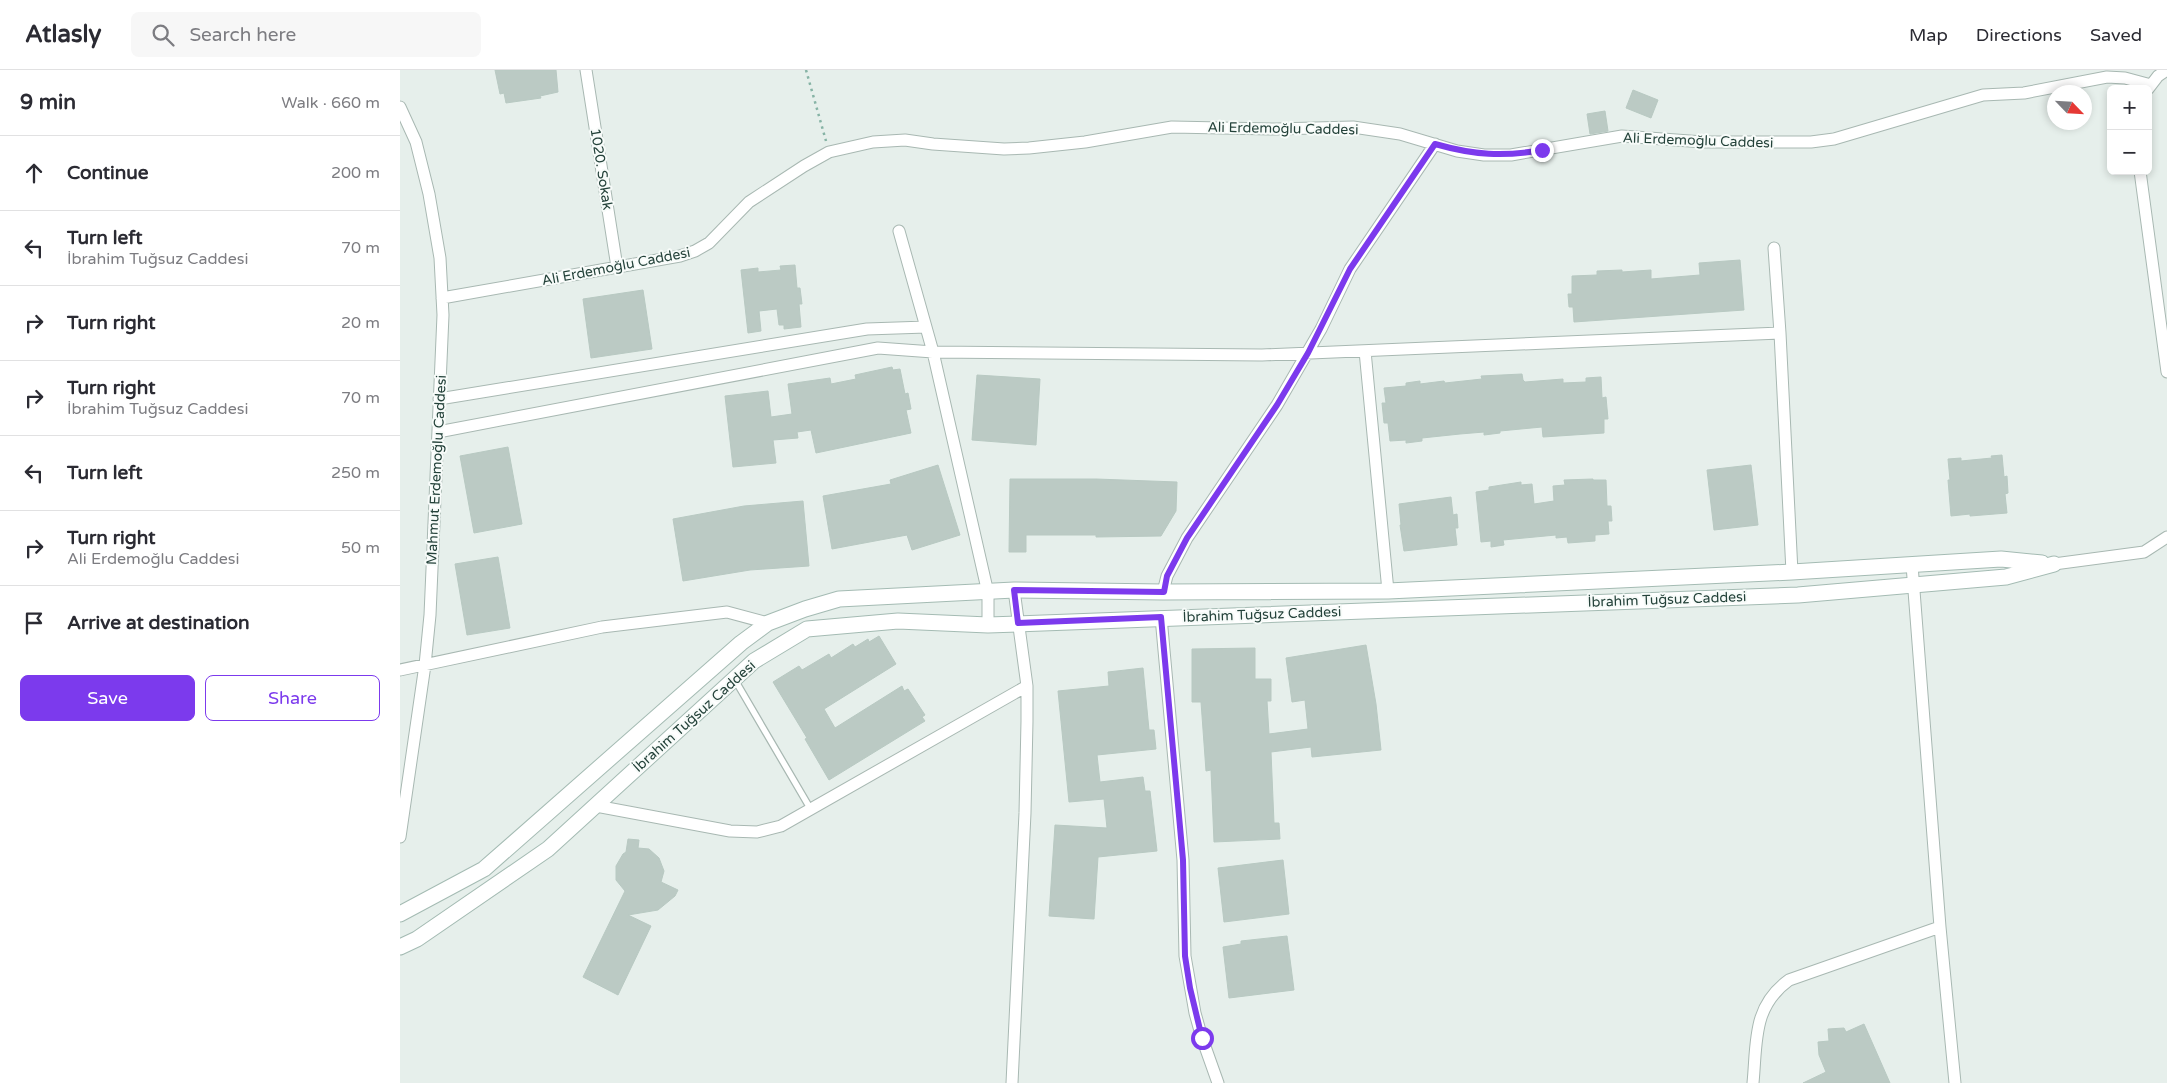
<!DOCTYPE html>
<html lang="en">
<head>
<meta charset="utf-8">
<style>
	body { margin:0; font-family:"Varela Round",sans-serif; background:#f7f7f7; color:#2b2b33 }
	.controls { position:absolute; right:15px; top:15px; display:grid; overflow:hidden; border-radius:8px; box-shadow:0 2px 8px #0003 }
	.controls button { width:45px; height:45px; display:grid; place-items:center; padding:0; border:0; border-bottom:1px solid #e1e1e2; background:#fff; color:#2b2b33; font:25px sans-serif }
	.compass { position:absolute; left:1647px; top:15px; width:45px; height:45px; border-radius:50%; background:#fff; box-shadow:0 2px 8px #0003; rotate:115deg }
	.stop { position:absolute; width:15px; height:15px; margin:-11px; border:4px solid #7c3aed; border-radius:50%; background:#fff }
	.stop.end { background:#7c3aed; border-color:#fff; box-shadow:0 1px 5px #0008 }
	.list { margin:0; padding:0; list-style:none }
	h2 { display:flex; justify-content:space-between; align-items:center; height:65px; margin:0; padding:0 20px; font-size:21px }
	h2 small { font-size:16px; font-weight:400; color:#7c7c81 }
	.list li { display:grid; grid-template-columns:32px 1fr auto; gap:15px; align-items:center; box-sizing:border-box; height:75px; padding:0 20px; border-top:1px solid #e1e1e2 }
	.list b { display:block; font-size:19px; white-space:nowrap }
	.list p { margin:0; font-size:16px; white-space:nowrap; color:#7c7c81 }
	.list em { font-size:16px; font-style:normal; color:#7c7c81 }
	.actions { display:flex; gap:10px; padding:15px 20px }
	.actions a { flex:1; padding:11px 0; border:1px solid #7c3aed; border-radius:8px; text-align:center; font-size:18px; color:#7c3aed }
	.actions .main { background:#7c3aed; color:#fff }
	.icon { flex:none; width:28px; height:28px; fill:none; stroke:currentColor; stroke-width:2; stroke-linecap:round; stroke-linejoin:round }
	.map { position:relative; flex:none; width:1767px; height:1013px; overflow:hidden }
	header { display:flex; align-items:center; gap:30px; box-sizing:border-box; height:70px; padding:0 25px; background:#fff; border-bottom:1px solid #e1e1e2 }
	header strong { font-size:24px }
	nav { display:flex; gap:28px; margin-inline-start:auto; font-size:18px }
	.search { width:350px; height:45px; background:#f7f7f7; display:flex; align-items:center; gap:12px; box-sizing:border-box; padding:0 18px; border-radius:8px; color:#7c7c81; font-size:19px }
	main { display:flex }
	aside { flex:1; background:#fff }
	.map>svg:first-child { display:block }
	.building { fill:#bbcac4; stroke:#b8c9c2 }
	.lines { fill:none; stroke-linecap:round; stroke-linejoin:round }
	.lane-casing { stroke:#a8b8b2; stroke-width:8 }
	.street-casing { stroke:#a8b8b2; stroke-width:13 }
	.secondary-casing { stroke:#a4bbb3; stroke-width:17 }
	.path { stroke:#86b3a5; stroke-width:2.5; stroke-dasharray:2.5 4; stroke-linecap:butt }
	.lane { stroke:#fff; stroke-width:5.5 }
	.street { stroke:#fff; stroke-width:11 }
	.secondary { stroke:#fff; stroke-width:15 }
	.route { stroke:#7c3aed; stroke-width:6 }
	.labels { text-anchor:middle; stroke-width:4; stroke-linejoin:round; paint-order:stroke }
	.street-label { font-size:14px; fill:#24423a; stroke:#f7fbf9 }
</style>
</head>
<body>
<header>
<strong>Atlasly</strong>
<div class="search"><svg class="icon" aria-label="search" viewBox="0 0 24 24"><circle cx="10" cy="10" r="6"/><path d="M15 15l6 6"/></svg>Search here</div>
<nav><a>Map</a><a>Directions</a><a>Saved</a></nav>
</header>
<main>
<aside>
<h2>9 min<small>Walk · 660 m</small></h2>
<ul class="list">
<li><svg class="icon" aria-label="ahead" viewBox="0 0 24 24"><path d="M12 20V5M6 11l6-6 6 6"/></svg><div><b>Continue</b></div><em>200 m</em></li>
<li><svg class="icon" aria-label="left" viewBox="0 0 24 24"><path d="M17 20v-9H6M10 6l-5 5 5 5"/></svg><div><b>Turn left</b><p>İbrahim Tuğsuz Caddesi</p></div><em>70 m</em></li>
<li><svg class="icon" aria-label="right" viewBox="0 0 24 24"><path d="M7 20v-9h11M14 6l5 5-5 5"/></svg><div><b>Turn right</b></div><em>20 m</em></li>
<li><svg class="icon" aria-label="right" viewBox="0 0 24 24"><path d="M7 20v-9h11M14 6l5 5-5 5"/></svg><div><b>Turn right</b><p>İbrahim Tuğsuz Caddesi</p></div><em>70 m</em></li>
<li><svg class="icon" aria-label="left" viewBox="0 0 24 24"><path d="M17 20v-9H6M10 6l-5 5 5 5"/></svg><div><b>Turn left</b></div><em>250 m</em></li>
<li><svg class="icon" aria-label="right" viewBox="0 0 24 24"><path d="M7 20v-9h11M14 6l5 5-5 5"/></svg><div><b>Turn right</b><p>Ali Erdemoğlu Caddesi</p></div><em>50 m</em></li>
<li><svg class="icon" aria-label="arrive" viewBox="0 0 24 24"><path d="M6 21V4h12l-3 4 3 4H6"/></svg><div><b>Arrive at destination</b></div></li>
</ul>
<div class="actions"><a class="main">Save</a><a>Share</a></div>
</aside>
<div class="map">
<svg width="1767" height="1013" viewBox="0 0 1767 1013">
	<rect width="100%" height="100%" fill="#e6efeb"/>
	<!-- building -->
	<path class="building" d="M95,0H156L158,22L140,26L141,28L106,33L104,23L100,24Z
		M1233,20L1258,30L1251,48L1226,38Z
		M1205,41L1208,61L1190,64L1187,44Z
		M1340,190L1344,240L1174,252L1173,237H1169L1168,224H1172V206L1197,205V201L1222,200V202L1251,200V209L1300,205L1299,193Z
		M395,195L397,218H400L402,234H399L401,257L384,259V255H379L377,239L359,241L361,261L348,263L341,200L358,198V202L381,200L380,196Z
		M243,220L252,279L191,288L183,229Z
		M492,297L493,300L500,299L505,324L508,323L511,339L506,340L511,363L416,383L411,360L397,362L398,368L373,370L376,393L333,397L325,326L368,321L371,347L392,344L388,314L430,308L431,314L456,309L455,305Z
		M1122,304L1123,310L1125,312L1163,309V313L1186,312V308L1201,307L1202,328L1206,327L1208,349H1204V363L1143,367L1142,357L1100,361V363L1084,365V362L1060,364L1022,368V371L1006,373V370L990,371L988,353H984L982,333H986L984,318L1006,316V313L1020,311V314L1044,311L1045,313L1082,309L1081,306Z
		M577,305L640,309L636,375L572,370Z
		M108,377L122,454L74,463L60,386Z
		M1602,385L1604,407L1607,406L1608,423L1605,424L1607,443L1570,446V444L1551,446L1548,410H1550L1548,389L1561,388V391L1592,388L1591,386Z
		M538,395L560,465L512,480L507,465L432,479L423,426L491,414L490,410Z
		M1351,395L1358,455L1314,460L1307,400Z
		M610,409H696L777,412L776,441L761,466L696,467V465H626V482H609Z
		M1193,409V410H1206L1207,436H1211L1212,451H1208L1209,464L1195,465V471L1168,473L1167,467L1156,468V465L1103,470L1104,475L1091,477V471L1081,472L1076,422L1089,420V417L1121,412V415L1132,414L1134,434L1154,431L1153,416L1165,415L1164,410Z
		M1051,427L1053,445L1057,444L1058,458H1055L1057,475L1004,481L1000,455H1001L999,434Z
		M403,431L409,496L350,500L283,511L273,449L344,436Z
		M98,487L110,558L67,565L55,494Z
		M479,566L496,594L424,639L435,658L502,616L504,621L508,619L525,645L522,647L525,651L429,710L405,669L407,668L373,612L399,596L402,600L429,584L431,588L453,574L455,577L468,569L469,572Z
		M966,575L976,634L981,680L912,687L911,677L871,682L874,753H879L880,769L814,772L811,700L806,701L801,632H792V579L855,578V609H871V631H867L869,664L908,659L905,630L892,632L886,588Z
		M743,598L749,660H754L756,679L697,685L700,712L743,707L745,721H750L757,781L698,787L694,849L649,846L655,755L707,758L704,729L669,732L658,621L709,616L708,602Z
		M228,769L239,770L238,778L249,779L259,788L264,801L261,812L278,820L275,826L258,840L228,845L251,856L218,925L183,907L225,821L216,810V796L223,784L226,782Z
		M883,790L889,844L824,852L818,798Z
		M887,866L894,920L829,928L823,877L841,874V871Z
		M1464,954L1490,1013H1403L1426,1002L1419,985L1418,972L1429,971L1428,959L1444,958L1446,962Z"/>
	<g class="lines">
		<!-- lane casing -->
		<g class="lane-casing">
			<path id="lane" d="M335,610L410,738"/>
		</g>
		<!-- street casing -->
		<g class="street-casing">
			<path id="street" d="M186,0L217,197
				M1748,19L1758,6L1767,0
				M0,37L16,72L29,124L40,188L43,245L30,545L25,595L0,767
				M1740,101L1767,302
				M499,161L533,282L588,523V555
				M1374,178L1380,263
				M42,228L280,186L295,181L309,173L349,132L404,96L429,82L473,72L505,70L533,74L604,79L629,78L685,72L772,57L876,59L953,57L1000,64L1057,81L1084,85H1111L1222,66L1303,72H1411L1434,69L1583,25L1624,23L1707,7L1725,8L1751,15
				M965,281L988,521
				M39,329L467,259L526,257
				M38,362L478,278L533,282L862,285L1380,263L1392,502
				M1654,494L1744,482L1767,467
				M1512,495L1540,857L1555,1013
				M763,522L767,506L787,468L877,335L921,259L950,199L1035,74
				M761,547L783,790L785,886L795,943L802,968L818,1013
				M0,600L202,557L327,542L368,553
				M196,736L330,761L357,762L381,756L627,616
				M612,1013L625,743L627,651V616L614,520
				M1353,1013C1357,972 1352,937 1389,910L1540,857"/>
		</g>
		<!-- secondary casing -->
		<g class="secondary-casing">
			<path id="secondary" d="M0,844L84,799L341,573L368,553L405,539L439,529L614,520L763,522L988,521L1392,502L1601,489L1642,493
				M0,877L17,869L148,779L354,591L407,559L498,551L588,555L1398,525L1606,507L1654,494"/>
		</g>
		<!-- path -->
		<path class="path" d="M406,0L426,71"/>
		<!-- lane -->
		<use href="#lane" class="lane"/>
		<!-- street -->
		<use href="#street" class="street"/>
		<!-- secondary -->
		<use href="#secondary" class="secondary"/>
	</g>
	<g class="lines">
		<!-- route -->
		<path class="route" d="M802,968L790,918L785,886L783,790L761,547L618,553L614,520L764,522L767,506L787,468L877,335L908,283L950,199L1035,74C1074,85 1103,87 1142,80"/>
	</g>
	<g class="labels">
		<!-- street labels -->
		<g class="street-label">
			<text transform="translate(883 58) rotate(1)" y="5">Ali Erdemoğlu Caddesi</text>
			<text transform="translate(1298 70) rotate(2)" y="5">Ali Erdemoğlu Caddesi</text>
			<text transform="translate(202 99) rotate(81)" y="5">1020. Sokak</text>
			<text transform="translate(216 196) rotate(-11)" y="5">Ali Erdemoğlu Caddesi</text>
			<text transform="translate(36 400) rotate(-87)" y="5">Mahmut Erdemoğlu Caddesi</text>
			<text transform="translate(1267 529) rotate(-2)" y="5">İbrahim Tuğsuz Caddesi</text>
			<text transform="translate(862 544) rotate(-2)" y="5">İbrahim Tuğsuz Caddesi</text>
			<text transform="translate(294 646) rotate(-42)" y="5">İbrahim Tuğsuz Caddesi</text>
		</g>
	</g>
</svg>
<div class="controls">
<button>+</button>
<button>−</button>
</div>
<svg class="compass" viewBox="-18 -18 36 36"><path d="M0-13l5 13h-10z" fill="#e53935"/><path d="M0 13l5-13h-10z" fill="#7c7c81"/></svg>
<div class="stop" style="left:802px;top:968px"></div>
<div class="stop end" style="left:1142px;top:80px"></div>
</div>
</main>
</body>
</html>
